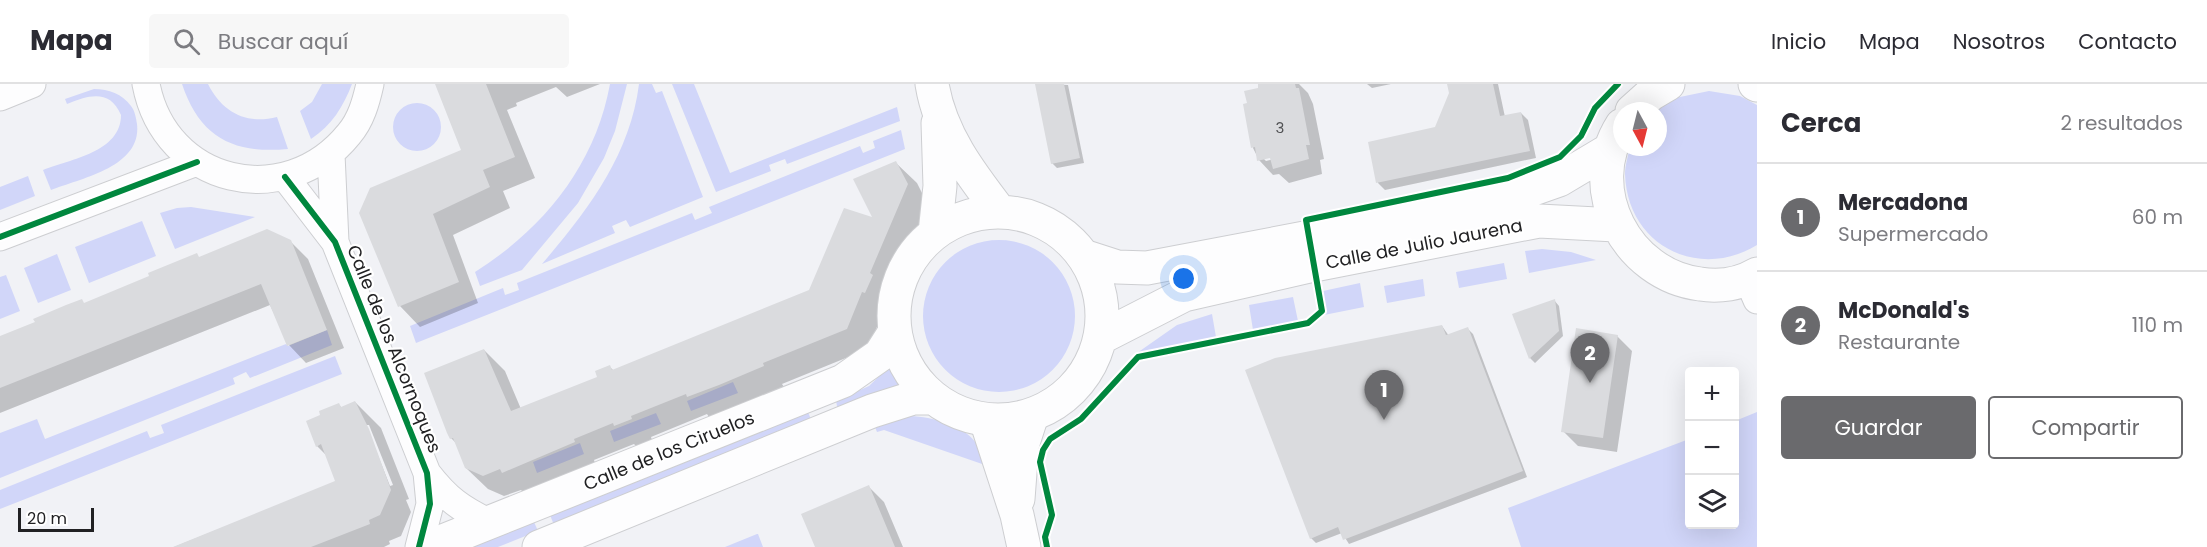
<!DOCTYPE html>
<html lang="es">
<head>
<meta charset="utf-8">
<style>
	body { margin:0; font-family:Poppins,sans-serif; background:#f7f7f7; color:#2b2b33 }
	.controls { position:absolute; right:18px; bottom:18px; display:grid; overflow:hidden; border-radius:6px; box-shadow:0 6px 24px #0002 }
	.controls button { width:54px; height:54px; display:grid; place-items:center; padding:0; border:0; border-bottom:2px solid #e1e1e2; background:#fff; color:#2b2b33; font:30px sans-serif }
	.compass { position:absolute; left:1613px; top:18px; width:54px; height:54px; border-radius:50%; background:#fff; box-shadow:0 6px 24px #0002; rotate:173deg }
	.scale { position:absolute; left:18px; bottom:15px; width:76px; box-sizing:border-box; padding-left:6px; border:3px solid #212123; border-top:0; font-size:16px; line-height:21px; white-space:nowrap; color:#212123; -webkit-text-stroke:4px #fff; paint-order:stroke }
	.you { position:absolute; left:1184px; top:195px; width:21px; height:21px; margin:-15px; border:4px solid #fff; border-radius:50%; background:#1a73e8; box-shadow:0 0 0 9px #1a73e833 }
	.badge { display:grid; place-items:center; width:39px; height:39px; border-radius:50%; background:#6a6a6d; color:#fff; font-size:20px; font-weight:700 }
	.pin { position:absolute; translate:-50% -50px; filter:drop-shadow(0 2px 3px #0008) }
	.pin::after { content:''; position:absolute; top:32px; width:21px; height:18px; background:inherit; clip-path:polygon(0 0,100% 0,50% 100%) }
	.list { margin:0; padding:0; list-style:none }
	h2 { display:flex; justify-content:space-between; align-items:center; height:78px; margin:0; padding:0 24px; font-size:26px }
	h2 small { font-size:20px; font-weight:400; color:#7c7c81 }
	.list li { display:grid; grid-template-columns:39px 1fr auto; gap:18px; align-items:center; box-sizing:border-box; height:108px; padding:0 24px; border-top:2px solid #e1e1e2 }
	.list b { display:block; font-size:22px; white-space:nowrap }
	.list p { margin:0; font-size:20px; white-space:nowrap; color:#7c7c81 }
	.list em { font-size:20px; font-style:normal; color:#7c7c81 }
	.actions { display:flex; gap:12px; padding:18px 24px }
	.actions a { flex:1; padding:14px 0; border:2px solid #6a6a6d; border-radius:6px; text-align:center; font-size:21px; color:#6a6a6d }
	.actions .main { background:#6a6a6d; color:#fff }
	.icon { flex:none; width:33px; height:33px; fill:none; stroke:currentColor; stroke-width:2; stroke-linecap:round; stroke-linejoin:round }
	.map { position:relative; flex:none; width:1757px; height:463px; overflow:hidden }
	header { display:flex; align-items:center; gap:36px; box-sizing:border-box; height:84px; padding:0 30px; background:#fff; border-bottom:2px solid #e1e1e2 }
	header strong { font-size:28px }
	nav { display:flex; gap:33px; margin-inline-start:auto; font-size:21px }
	.search { width:420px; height:54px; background:#f7f7f7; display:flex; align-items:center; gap:15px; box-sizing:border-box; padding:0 21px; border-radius:6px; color:#7c7c81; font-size:22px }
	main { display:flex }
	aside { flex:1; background:#fff }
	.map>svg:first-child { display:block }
	.green { fill:#d1d6f9 }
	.shadow { fill:#0003; fill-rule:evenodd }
	.building { fill:#dadbde }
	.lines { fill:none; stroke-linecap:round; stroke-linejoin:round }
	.street-casing { stroke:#cdced1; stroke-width:29 }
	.secondary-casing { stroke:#cdced1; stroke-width:35 }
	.primary-casing { stroke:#cdced1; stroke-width:35 }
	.street { stroke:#fdfdfe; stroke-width:27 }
	.secondary { stroke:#fdfdfe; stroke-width:33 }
	.primary { stroke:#fdfdfe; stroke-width:33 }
	.cycleway-casing { stroke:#fff; stroke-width:10 }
	.cycleway { stroke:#00873e; stroke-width:6 }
	.labels { text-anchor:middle; stroke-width:4.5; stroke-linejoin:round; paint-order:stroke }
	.number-label { font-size:15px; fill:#515254 }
	.street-label { font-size:18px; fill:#212123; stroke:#fff }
</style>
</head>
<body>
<header>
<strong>Mapa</strong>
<div class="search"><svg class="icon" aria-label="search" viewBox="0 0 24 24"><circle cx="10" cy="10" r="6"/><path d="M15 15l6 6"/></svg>Buscar aquí</div>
<nav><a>Inicio</a><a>Mapa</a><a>Nosotros</a><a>Contacto</a></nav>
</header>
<main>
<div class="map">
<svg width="1757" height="463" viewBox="0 0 1757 463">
	<rect width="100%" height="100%" fill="#f1f2f6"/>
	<!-- green -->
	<path class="green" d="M182,0H208C222,28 246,41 277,33L288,65C234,70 200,54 182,0Z
		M322,0H352C343,23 332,41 311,55L300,27L312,18Z
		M610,0H627L615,47L604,74L578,119L522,186L480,202L475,188C543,145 595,82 610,0Z
		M639,0H652L656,9L662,7L703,113L630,143L626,136L612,142L615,149L542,180C587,127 630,72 639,0Z
		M672,0H694L730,89L897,23L900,37L787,80L785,75L769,81L771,87L716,108Z
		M94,5C109,5 122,10 131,22C135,27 136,34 137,40C142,83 81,94 51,106L43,86C71,75 121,68 121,31C110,5 89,11 67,20L65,15Z
		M1709,7L1740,12L1757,21V161C1698,197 1627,161 1625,90C1625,82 1628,72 1630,63H1658V27H1655L1675,14Z
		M393 43a24 24 0 1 1 48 0a24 24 0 1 1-48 0Z
		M901,46L905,65L416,259L410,242L503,204L505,211L519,206L517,199L692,129L695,136L712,129L709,123L860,62L863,69L875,64L873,57Z
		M28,92L35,112L0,126V103Z
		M191,123L255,133L175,165L160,129L177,124Z
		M142,137L156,172L89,199L75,163Z
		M923 232a76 76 0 1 1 152 0a76 76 0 1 1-152 0Z
		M1542,165L1571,168L1596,176L1529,189L1525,167Z
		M57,170L71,206L38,219L24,184Z
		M1504,179L1507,195L1459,204L1456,188Z
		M6,191L20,227L0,235V193Z
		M1423,195L1425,212L1387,219L1384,202Z
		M1360,199L1364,223L1324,231L1323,207Z
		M1293,213L1298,237L1253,246L1249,221Z
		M1212,230L1216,253L1137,269L1177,241Z
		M327,246L332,261L250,294L246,288L233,294L235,300L0,394V349L37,335L45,355L286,260L288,262Z
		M335,272L342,290L0,425V406L147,347L150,354L164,349L161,341Z
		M891,281L899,301L838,327L836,317L869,302Z
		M733,298L738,309L691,327L687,317Z
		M808,328L812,338L554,441L550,431Z
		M1757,328V463H1521L1508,424L1689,355L1690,440H1734L1735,337Z
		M656,329L661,340L614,358L610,347Z
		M911,332C931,333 964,341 976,359C981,365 982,374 985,381L884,346L877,348L875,343Z
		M580,359L584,370L537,389L533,378Z
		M534,438L538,447L498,463H471Z
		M758,450L763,463H725L757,450Z"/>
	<!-- shadow -->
	<path class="shadow" d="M437,0H600L567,13L556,3L516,19L517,22L507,26L535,94L503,107L510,124L453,151L478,219L420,243L400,222L361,129L463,67Z
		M1045,0L1068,1L1084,79L1057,84L1052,79Z
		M1259,0H1299L1308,9L1313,20L1324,75L1320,76L1322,90L1289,99L1279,90L1273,91L1259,76L1253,64ZM1278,72V74L1266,77L1263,74Z
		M1367,0H1391L1372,4Z
		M1449,0H1498L1505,33L1521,29L1528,36L1536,74L1385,106L1378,99L1369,59L1437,45L1450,11Z
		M896,79L917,99L928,121L890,210L893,213L886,229L883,228L868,265L782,300L784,303L741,322L709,333L707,330L651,353L652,356L636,362L634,360L594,376L595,379L524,409L521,406L504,412L488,405L466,384L457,360L451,354L484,266L505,287L521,325L599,294L610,283L614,287L810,208L875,136Z
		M290,157L308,175L344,264L306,279L289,261L270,221L0,329V253L200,174Z
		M1554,216L1559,222L1563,252L1535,279L1530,274L1514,231Z
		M1442,242L1449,252L1468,245L1473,250L1527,393L1349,460L1342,449L1316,459L1311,454Z
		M1617,252L1632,267L1617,368L1578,362L1563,347Z
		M355,318L381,344L409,415L406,416L411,428L401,452L389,457L390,460L384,463H174L337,398L327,372L317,362L322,332L339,321L342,324ZM366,341H369L393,401L390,402Z
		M869,403L884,418L903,463H816Z"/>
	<!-- building -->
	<path class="building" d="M435,0H486L515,73L483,86L490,103L433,130L459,198L398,223L359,129L370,104L461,66Z
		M1035,0H1064L1080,74L1051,80Z
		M1258,0H1295L1296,4H1299L1310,61H1306L1309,75L1273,85L1270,74L1257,77L1255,63L1251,64L1243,20L1247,19L1244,7L1258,4Z
		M1447,0H1493L1500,32L1521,28L1530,67L1376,99L1368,58L1435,43L1449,9Z
		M896,77L908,100L870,189L873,191L865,209L862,208L847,245L763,279L764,282L719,301L687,313L686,310L631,332L632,335L614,342L613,339L574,355L575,358L502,389L500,385L483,392L465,384L453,354L450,355L447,349L424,289L484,265L511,327L597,293L595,287L610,281L612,286L809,206L844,124L872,133L853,95Z
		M267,145L291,156L327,246L287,262L261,200L0,304V252L35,238L33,235L66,221L82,215L84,219L149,192L148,189L197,169L199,173Z
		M1555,215L1559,247L1529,275L1512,230Z
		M1442,241L1446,251L1468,243L1523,387L1343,456L1338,443L1310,455L1245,286L1275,274Z
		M1576,244L1618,251L1603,354L1561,348Z
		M355,317L369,345L391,406L380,431L369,436L370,440L311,463H173L335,397L321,360L316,363L306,337L320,331L319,327L339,319L341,323Z
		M869,401L895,463H815L801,430Z"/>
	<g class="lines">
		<!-- street casing -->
		<g class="street-casing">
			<path id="street" d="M146,0C165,100 285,129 349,50C361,36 366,18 370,0
				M0,13L32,0
				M331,70L335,158
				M285,93L335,158L427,389L430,420L419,463
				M0,153L197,78
				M1748,195L1757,216
				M427,389C447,415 461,425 490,439"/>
		</g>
		<!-- secondary casing -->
		<g class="secondary-casing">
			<path id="secondary" d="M986,336L1017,431L1024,463
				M1018,415L1022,362L1032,331"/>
		</g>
		<!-- primary casing -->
		<g class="primary-casing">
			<path id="primary" d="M932,0C940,50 970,89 1000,128
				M1755,0L1757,1
				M1632,27L1651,10L1668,0
				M1622,41C1581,105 1627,191 1700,200C1719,203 1740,200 1757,190
				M894 232a104 104 0 1 1 208 0a104 104 0 1 1-208 0Z
				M935,149L940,102L938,39
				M1083,172L1117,183L1147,184L1499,117L1559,96L1611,65
				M1100,254L1184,211L1314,181L1539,137L1616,141
				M428,463L843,297L880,271L894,249
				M539,463L872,327L913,314H933"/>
		</g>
		<!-- street -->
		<use href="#street" class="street"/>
		<!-- secondary -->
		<use href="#secondary" class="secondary"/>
		<!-- primary -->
		<use href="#primary" class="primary"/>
		<!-- cycleway casing -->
		<g class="cycleway-casing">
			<path id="cycleway" d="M285,93L335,158L427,389L430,420L419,463
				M0,153L197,78
				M1047,463L1045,453L1052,431L1040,378L1043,366L1050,355L1081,335L1138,273L1308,239L1322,227L1306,136L1508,94L1560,73L1581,52L1595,24L1618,0"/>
		</g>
		<!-- cycleway -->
		<use href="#cycleway" class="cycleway"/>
	</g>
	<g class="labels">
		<!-- number labels -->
		<g class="number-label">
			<text x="1280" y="49">3</text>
		</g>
		<!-- street labels -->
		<g class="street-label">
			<text transform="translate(1424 160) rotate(-11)" y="6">Calle de Julio Jaurena</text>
			<text transform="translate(394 265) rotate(68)" y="6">Calle de los Alcornoques</text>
			<text transform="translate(669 367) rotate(-22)" y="6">Calle de los Ciruelos</text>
		</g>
	</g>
</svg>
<div class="controls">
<button>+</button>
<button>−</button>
<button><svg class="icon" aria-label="layers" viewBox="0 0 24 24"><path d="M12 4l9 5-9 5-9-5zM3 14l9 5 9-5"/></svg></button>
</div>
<svg class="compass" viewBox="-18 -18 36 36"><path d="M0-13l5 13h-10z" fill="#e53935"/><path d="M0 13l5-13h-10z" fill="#7c7c81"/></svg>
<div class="scale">20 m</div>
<div class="you"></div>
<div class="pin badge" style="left:1384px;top:336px">1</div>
<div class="pin badge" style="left:1590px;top:299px">2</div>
</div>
<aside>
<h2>Cerca<small>2 resultados</small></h2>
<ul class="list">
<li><span class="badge">1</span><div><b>Mercadona</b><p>Supermercado</p></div><em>60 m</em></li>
<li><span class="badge">2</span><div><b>McDonald's</b><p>Restaurante</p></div><em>110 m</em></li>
</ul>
<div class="actions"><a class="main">Guardar</a><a>Compartir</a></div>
</aside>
</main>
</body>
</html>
